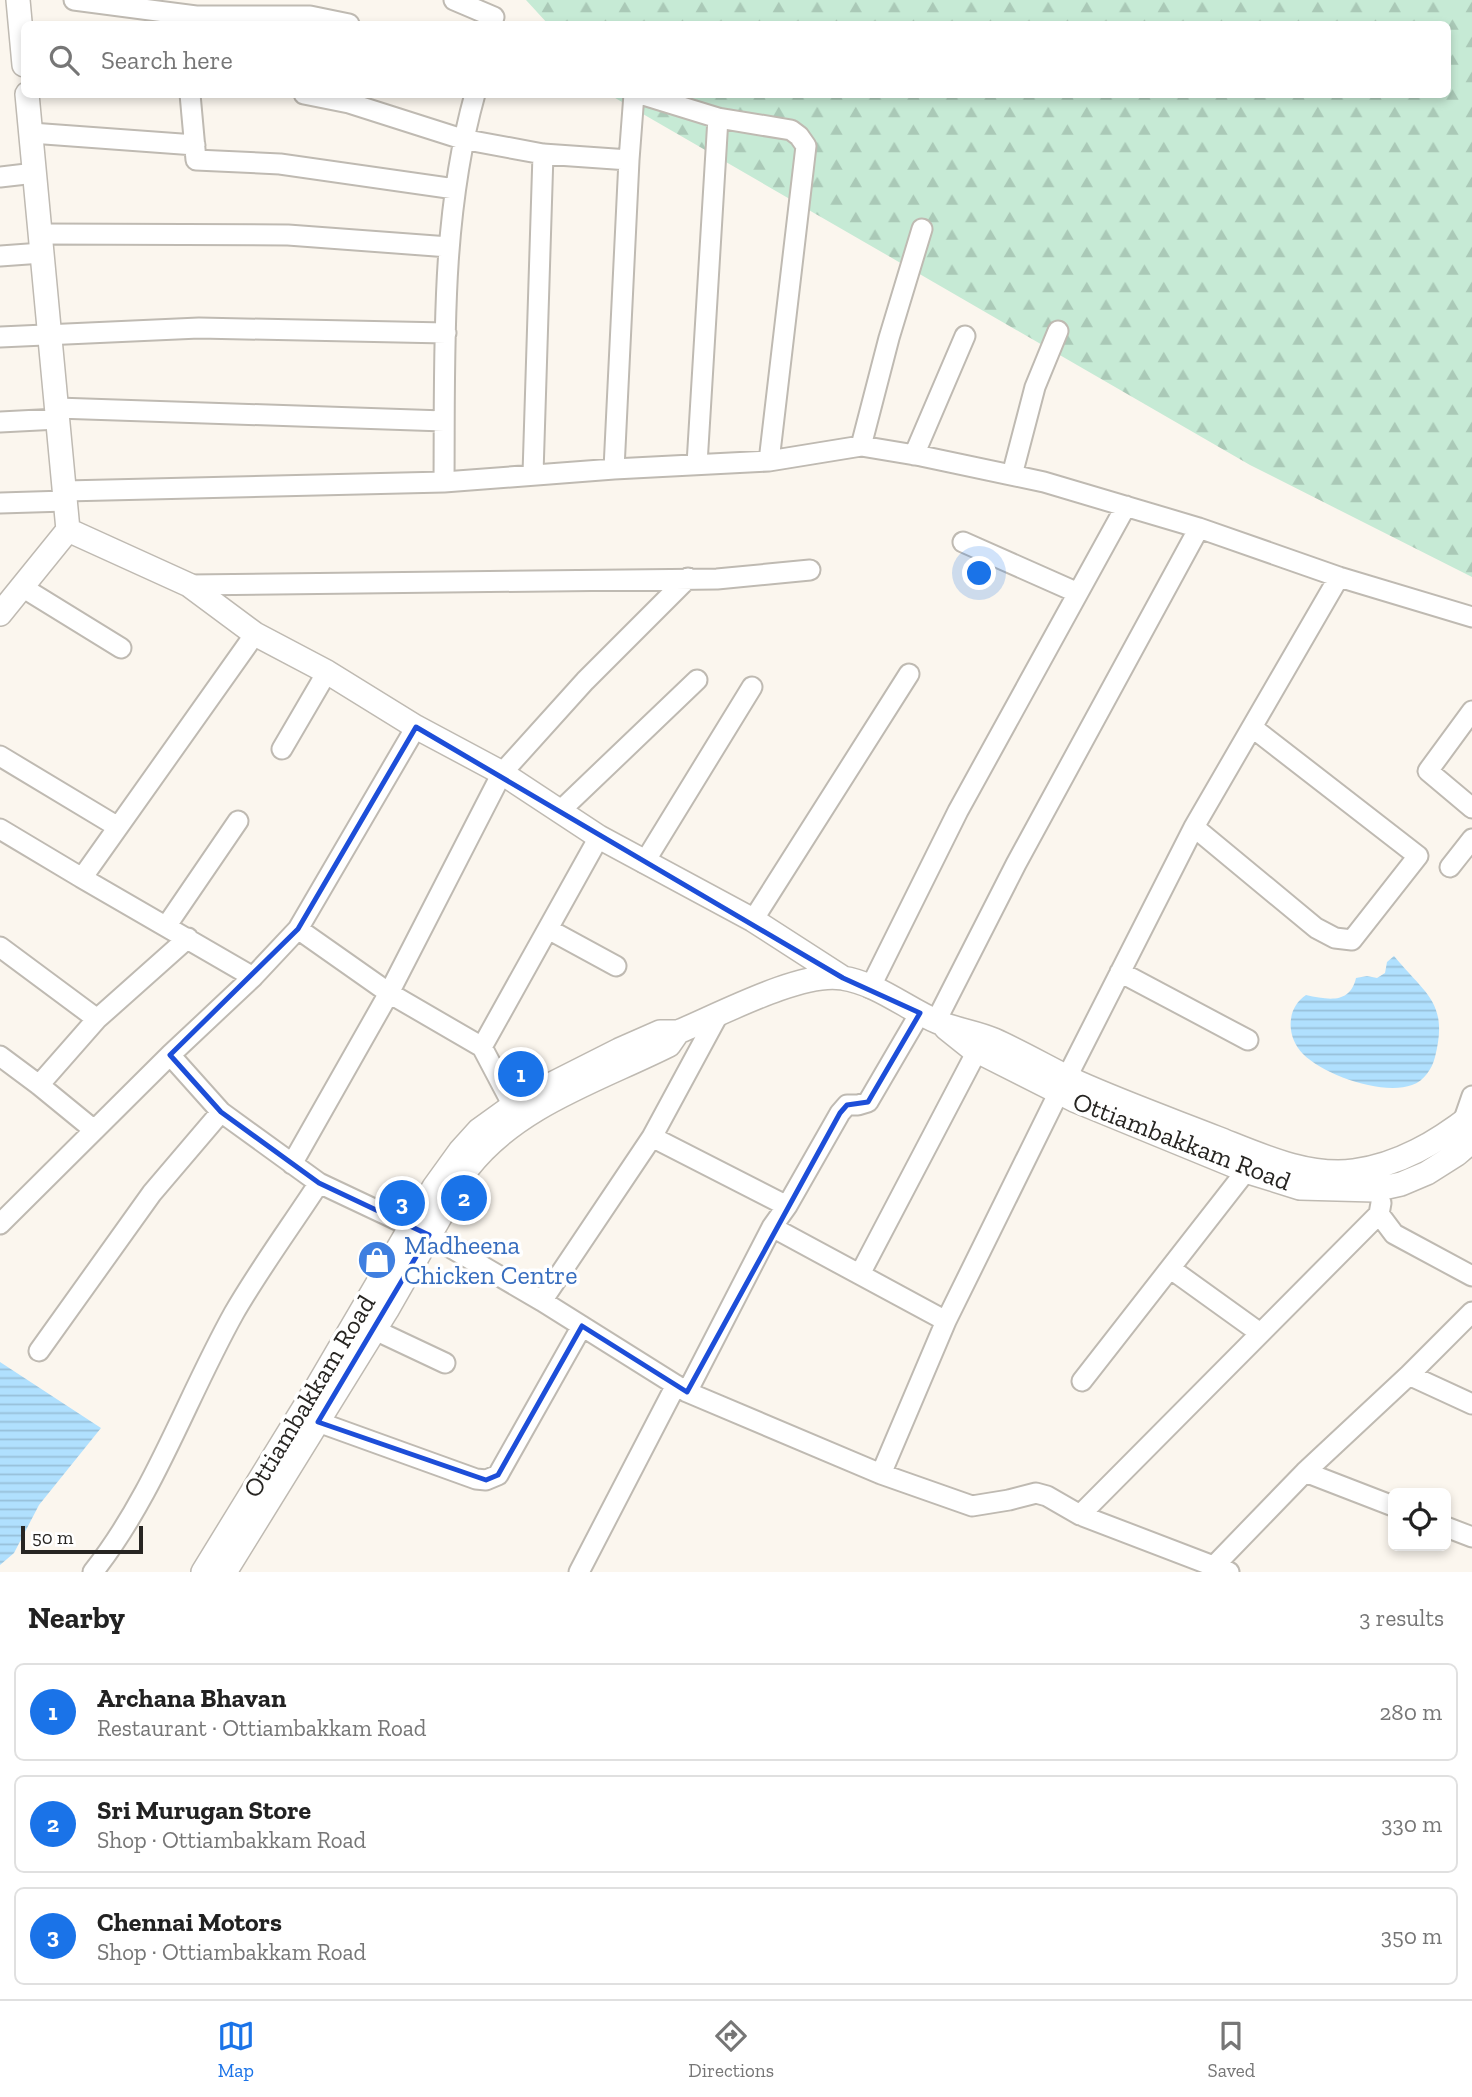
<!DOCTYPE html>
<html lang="en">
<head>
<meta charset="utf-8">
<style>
	body { margin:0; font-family:"Zilla Slab",serif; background:#f2f2f2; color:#222 }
	.controls { position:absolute; right:21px; bottom:21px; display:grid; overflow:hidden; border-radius:10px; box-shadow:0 4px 10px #0003 }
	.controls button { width:63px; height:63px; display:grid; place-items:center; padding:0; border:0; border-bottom:2px solid #e0e0e0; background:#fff; color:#222; font:35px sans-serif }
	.scale { position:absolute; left:21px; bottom:18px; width:122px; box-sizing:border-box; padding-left:7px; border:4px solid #272522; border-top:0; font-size:19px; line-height:24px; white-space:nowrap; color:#272522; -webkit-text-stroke:5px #fff; paint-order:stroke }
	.you { position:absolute; left:980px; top:574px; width:24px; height:24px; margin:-18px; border:5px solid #fff; border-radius:50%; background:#1a73e8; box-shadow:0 0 0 10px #1a73e833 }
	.badge { display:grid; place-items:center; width:46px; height:46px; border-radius:50%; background:#1a73e8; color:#fff; font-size:23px; font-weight:700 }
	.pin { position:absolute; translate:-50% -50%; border:4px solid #fff; box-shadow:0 2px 7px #0006 }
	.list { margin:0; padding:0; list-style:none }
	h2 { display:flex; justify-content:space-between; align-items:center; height:91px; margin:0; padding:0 28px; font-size:30px }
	h2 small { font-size:23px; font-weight:400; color:#767676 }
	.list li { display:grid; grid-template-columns:46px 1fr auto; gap:21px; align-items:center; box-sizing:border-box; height:98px; margin:0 14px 14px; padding:0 14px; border:2px solid #e0e0e0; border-radius:10px }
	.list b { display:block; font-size:26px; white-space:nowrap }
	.list p { margin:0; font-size:23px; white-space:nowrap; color:#767676 }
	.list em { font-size:23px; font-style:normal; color:#767676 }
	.icon { flex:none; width:38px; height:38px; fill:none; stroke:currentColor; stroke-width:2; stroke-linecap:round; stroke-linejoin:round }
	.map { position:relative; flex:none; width:1472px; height:1572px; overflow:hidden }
	.search { position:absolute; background:#fff; box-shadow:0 4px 10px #0003; left:21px; right:21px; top:21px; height:77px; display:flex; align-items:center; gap:18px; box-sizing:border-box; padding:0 24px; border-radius:10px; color:#767676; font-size:26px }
	.sheet { height:427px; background:#fff }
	nav { display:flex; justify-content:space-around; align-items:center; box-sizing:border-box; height:98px; border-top:2px solid #e0e0e0; background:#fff; font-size:19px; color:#767676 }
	nav a { display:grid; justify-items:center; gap:4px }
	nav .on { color:#1a73e8 }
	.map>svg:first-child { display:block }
	.forest { fill:url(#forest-firs) }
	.water { fill:url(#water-rules) }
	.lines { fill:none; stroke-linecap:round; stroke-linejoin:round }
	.minor-casing { stroke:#bfbab2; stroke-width:23 }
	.tertiary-casing { stroke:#bfbab2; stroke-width:26 }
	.minor { stroke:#fff; stroke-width:19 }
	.tertiary { stroke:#fff; stroke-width:23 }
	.marked { fill:none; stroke:#1d4ed8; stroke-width:5; stroke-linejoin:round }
	.labels { text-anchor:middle; stroke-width:7; stroke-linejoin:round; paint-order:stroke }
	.street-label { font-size:26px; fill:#272522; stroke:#fff }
	.shop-label { font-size:26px; fill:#366cbe; stroke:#fff; text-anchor:start }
</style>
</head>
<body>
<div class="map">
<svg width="1472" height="1572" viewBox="0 0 1472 1572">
	<defs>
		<pattern id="forest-firs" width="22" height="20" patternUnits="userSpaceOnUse" patternTransform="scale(1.75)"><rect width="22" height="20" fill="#c6ead5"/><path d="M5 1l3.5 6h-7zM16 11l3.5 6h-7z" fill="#aac9b7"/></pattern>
		<pattern id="water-rules" width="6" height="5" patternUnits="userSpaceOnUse" patternTransform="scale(1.75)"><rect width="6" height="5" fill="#b0e0fe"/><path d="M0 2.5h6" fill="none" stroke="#97c0d9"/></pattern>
	</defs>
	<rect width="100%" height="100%" fill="#fbf6ee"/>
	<!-- forest -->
	<path class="forest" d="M526,0H1472V577L1250,465L610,95L1448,94V24H548Z"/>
	<!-- water -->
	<path class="water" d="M1394,956C1425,994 1449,1002 1435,1057C1432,1069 1424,1081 1412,1085C1383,1096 1324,1075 1303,1054C1286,1037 1286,1008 1306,995C1329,1000 1350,1004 1356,978L1367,976L1377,978L1385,973L1387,962Z
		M0,1362L101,1428L39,1505L14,1553L0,1565Z"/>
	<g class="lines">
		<!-- minor casing -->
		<g class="minor-casing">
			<path id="minor" d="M74,0L196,16H310L349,24
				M454,0L494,17
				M190,94L196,160L280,164L455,189
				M304,94L349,103L462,139L543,154L629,160
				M640,94L718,118L791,130L799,136L806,146L769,461
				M31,133L195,145
				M0,177L35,173
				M40,234L288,235L449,247
				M0,256L42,253
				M0,337L199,328L446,333
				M57,408L444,421
				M0,422L58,419
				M861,446L889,338L922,229
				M914,455L965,336
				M697,464L718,118
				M614,469L629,160L634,94
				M533,474L543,154
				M1012,475L1035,387L1058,331
				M444,482C445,353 440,219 475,94
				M65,491L444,482L614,469L769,461L861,446L921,456L1044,482L1199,528L1339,577L1472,617
				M0,503L66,501
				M963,542L1078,593
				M189,585L717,579L810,570
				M22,587L121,648
				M1472,711L1428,771L1472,808
				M282,749L327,672
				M0,756L118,827
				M560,811L697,680
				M1194,827L1316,928L1335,938L1352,940L1418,856L1253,728
				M0,829L82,878
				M644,863L752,687
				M1450,867L1472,839
				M753,920L909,674
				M167,925L238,821
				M298,929L389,993L482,1047L520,1119
				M548,929L616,966
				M0,947L97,1019L188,938
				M1120,972L1248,1040
				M253,977L82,878L255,634
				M870,988L958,811L1126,506
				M936,1021L1016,864L1199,528
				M482,1047L599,837
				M170,1055L221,1112L319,1183L429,1235L542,1301L687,1392L881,1474L946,1321L1059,1092
				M0,1056L39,1085L94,1130
				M1067,1077L1194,827L1339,577
				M39,1085L97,1019
				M1463,1122L1472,1096
				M652,1137L787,1206
				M292,1164L389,993L502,773L585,681L688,578
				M1381,1203L1379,1214L1394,1234L1472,1276
				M0,1224L170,1055L253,977L298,929L416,727
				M772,1227L946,1321
				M1171,1269L1260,1333
				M860,1274L977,1051
				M542,1301L652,1137L718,1015
				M375,1330L445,1363
				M39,1351L152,1193L221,1112
				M1409,1375L1472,1404
				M1082,1381L1246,1171
				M687,1392L772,1227L787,1206L840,1113L847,1105H858L868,1102L920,1013
				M318,1422L476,1479L486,1480L498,1475L582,1326
				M1305,1472L1393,1506
				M881,1474L972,1506L1009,1500L1036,1493L1047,1496L1080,1515L1229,1572
				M1080,1515L1379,1214
				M1446,1527L1472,1537
				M1213,1567L1305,1472L1409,1375L1472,1312
				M93,1572C154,1495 186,1399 234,1313C260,1268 291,1226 319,1183
				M579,1572L676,1385"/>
		</g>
		<!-- tertiary casing -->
		<g class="tertiary-casing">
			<path id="tertiary" d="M18,0L24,65
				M68,530L189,585L255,634L327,672L416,727L502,773L599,837L753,920L843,978
				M0,614L68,530L27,94
				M946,1028L971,1048L1074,1100L1252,1173L1300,1188L1374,1190L1401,1184L1427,1173L1457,1154L1472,1141
				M203,1572L318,1385L434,1187L460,1151L479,1130L522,1099L619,1050L660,1032H678C719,1015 801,971 842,978C877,983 907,1009 938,1022C956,1030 976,1032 994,1040C1023,1053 1050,1069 1079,1083C1124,1103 1171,1120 1217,1138C1260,1155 1307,1177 1354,1171C1399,1165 1437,1142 1472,1115
				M225,1572L387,1310L468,1168C517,1105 599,1080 669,1045L678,1032"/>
		</g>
		<!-- minor -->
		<use href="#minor" class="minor"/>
		<!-- tertiary -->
		<use href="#tertiary" class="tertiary"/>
	</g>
	<!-- marked area -->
	<path class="marked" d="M416,727L843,978L920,1013L868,1102L847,1105L840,1113L687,1392L582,1326L498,1475L486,1480L318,1422L429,1235L319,1183L221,1112L170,1055L298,929Z"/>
	<!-- icons -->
	<defs>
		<g id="shop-disc" transform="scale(2.0125)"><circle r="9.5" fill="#3f7fe0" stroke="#fff"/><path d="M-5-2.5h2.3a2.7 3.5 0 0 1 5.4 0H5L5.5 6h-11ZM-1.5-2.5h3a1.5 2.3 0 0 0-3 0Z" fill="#fff"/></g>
	</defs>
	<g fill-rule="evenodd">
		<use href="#shop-disc" x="377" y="1260"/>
	</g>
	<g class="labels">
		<!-- street labels -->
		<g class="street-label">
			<text transform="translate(1182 1141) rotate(21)" y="9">Ottiambakkam Road</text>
			<text transform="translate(309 1396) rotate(-59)" y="9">Ottiambakkam Road</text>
		</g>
		<!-- shop labels -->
		<g class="shop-label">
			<text x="404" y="1254">Madheena<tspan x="404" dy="30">Chicken Centre</tspan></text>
		</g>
	</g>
</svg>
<div class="controls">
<button><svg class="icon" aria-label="locate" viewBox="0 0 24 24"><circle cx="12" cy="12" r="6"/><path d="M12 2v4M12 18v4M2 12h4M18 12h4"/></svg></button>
</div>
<div class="scale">50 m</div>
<div class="you"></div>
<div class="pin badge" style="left:521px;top:1074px">1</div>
<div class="pin badge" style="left:464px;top:1198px">2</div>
<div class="pin badge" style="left:402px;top:1203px">3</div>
<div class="search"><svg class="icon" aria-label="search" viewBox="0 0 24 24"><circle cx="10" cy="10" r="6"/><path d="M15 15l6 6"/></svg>Search here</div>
</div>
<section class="sheet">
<h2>Nearby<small>3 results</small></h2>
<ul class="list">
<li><span class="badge">1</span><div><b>Archana Bhavan</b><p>Restaurant · Ottiambakkam Road</p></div><em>280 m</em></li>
<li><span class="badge">2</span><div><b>Sri Murugan Store</b><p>Shop · Ottiambakkam Road</p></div><em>330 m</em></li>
<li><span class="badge">3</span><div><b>Chennai Motors</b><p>Shop · Ottiambakkam Road</p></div><em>350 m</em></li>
</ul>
</section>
<nav>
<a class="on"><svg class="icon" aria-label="map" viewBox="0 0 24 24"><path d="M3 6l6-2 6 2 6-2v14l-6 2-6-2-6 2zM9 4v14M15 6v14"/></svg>Map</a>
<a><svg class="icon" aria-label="directions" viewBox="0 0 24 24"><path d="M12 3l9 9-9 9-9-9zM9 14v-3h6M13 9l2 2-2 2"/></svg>Directions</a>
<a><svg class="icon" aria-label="saved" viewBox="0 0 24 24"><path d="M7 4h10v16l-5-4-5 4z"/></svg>Saved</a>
</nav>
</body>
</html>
